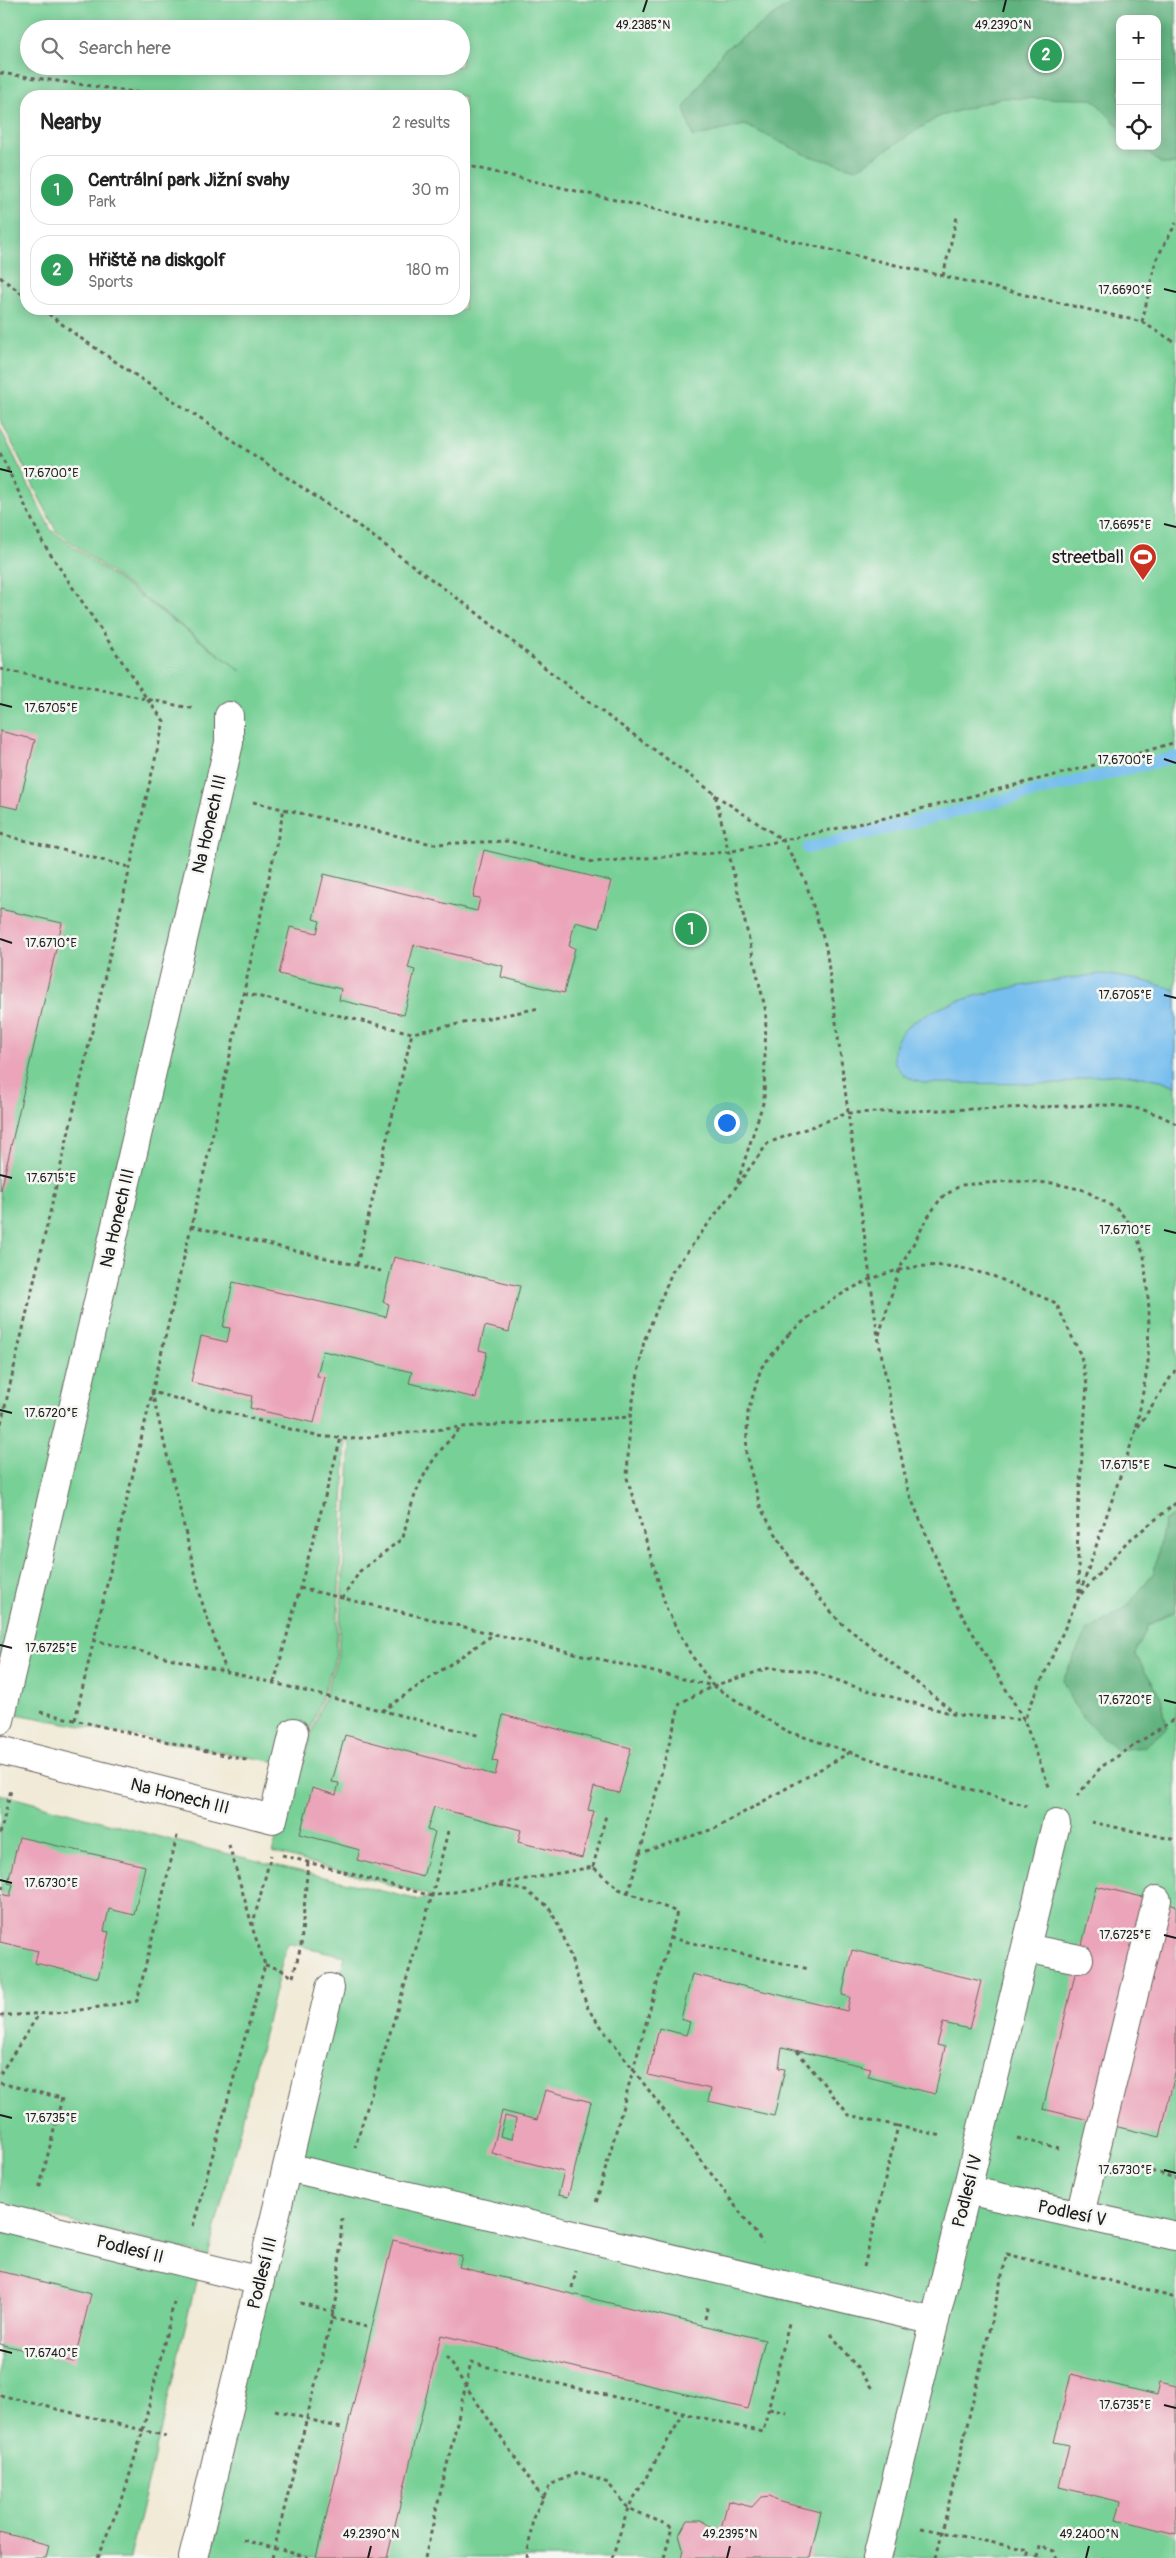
<!DOCTYPE html>
<html lang="en">
<head>
<meta charset="utf-8">
<style>
	body { margin:0; font-family:Pangolin,sans-serif; background:#f6f6f6; color:#222 }
	.controls { position:absolute; right:15px; top:15px; display:grid; overflow:hidden; border-radius:10px; box-shadow:0 2px 12px #0003 }
	.controls button { width:45px; height:45px; display:grid; place-items:center; padding:0; border:0; border-bottom:1px solid #e0e0e0; background:#fff; color:#222; font:25px sans-serif }
	.you { position:absolute; left:726px; top:1122px; width:18px; height:18px; margin:-12px; border:4px solid #fff; border-radius:50%; background:#1a73e8; box-shadow:0 0 0 8px #1a73e833 }
	.badge { display:grid; place-items:center; width:32px; height:32px; border-radius:50%; background:#c8321e; color:#fff; font-size:16px; font-weight:700 }
	.pin { position:absolute; translate:-50% -50%; border:2px solid #fff; box-shadow:0 1px 5px #0006 }
	.list { margin:0; padding:0; list-style:none }
	h2 { display:flex; justify-content:space-between; align-items:center; height:65px; margin:0; padding:0 20px; font-size:21px }
	h2 small { font-size:16px; font-weight:400; color:#767676 }
	.list li { display:grid; grid-template-columns:32px 1fr auto; gap:15px; align-items:center; box-sizing:border-box; height:70px; margin:0 10px 10px; padding:0 10px; border:1px solid #e0e0e0; border-radius:20px }
	.list b { display:block; font-size:19px; white-space:nowrap }
	.list p { margin:0; font-size:16px; white-space:nowrap; color:#767676 }
	.list em { font-size:16px; font-style:normal; color:#767676 }
	.icon { flex:none; width:28px; height:28px; fill:none; stroke:currentColor; stroke-width:2; stroke-linecap:round; stroke-linejoin:round }
	.map { position:relative; flex:none; width:1176px; height:2558px; overflow:hidden }
	.search { position:absolute; background:#fff; box-shadow:0 2px 12px #0003; left:20px; top:20px; width:450px; height:55px; display:flex; align-items:center; gap:12px; box-sizing:border-box; padding:0 18px; border-radius:28px; color:#767676; font-size:19px }
	.panel { position:absolute; background:#fff; box-shadow:0 2px 12px #0003; left:20px; top:90px; width:450px; height:225px; border-radius:20px }
	.map>svg:first-child { display:block }
	.green { fill:#77d096; stroke:#4a7659; fill-rule:evenodd }
	.forest { fill:#61b27f; stroke:#3e674e }
	.water { fill:#76beee; stroke:#496d85 }
	.lines { fill:none; stroke-linecap:round; stroke-linejoin:round }
	.stream { stroke:#76beee; stroke-width:12 }
	.building { fill:#eba4b9; fill-rule:evenodd }
	.minor-casing { stroke:#67645d; stroke-width:30 }
	.path { stroke:#67645d; stroke-width:3; stroke-dasharray:4 4; stroke-linecap:butt }
	.minor { stroke:#fff; stroke-width:28 }
	.path-bridge { stroke:#67645d; stroke-width:3; stroke-dasharray:4 4; stroke-linecap:butt }
	.ticks { fill:none; stroke:#1c1c1c; stroke-width:2 }
	.labels { text-anchor:middle; stroke-width:5; stroke-linejoin:round; paint-order:stroke }
	.poi-label { font-size:18px; fill:#1c1c1c; stroke:#f6f6f2; text-anchor:end }
	.street-label { font-size:18px; fill:#1c1c1c; stroke:#f6f6f2 }
	.ticks-label { font-size:12px; text-anchor:middle; fill:#1c1c1c; stroke:#f6f6f2; stroke-width:5; stroke-linejoin:round; paint-order:stroke }
</style>
</head>
<body>
<div class="map">
<svg width="1176" height="2558" viewBox="0 0 1176 2558">
	<rect width="100%" height="100%" fill="#f6f6f2"/>
	<filter id="ink" filterUnits="userSpaceOnUse"><feTurbulence type="fractalNoise" baseFrequency=".02" numOctaves="2"/><feDisplacementMap in="SourceGraphic" scale="10" xChannelSelector="R" yChannelSelector="G"/><feConvolveMatrix kernelMatrix="1 2 1 2 8 2 1 2 1" color-interpolation-filters="sRGB"/></filter>
	<filter id="wash" filterUnits="userSpaceOnUse"><feTurbulence type="fractalNoise" baseFrequency=".0096" numOctaves="4" result="noise"/><feDisplacementMap in="SourceGraphic" scale="20" xChannelSelector="R" yChannelSelector="G"/><feGaussianBlur stdDeviation="1.12" result="paint"/><feColorMatrix in="noise" values="0 0 0 0 0 0 0 0 0 0 0 0 0 0 0 0 0 1.4 0 .05"/><feComposite in="paint" operator="in"/></filter>
	<g filter="url(#wash)">
		<rect width="100%" height="100%" fill="#f1ead7"/>
		<!-- green -->
		<path class="green" d="M0,0H1176V2558H197L345,1956L287,1943L208,2256L0,2204V1794L171,1840L419,1900L431,1896L272,1852L338,1656L351,1441L346,1442L336,1656L298,1766L0,1711V428L51,530L241,671L56,531L0,419ZM1120,19H1157V146H1120ZM29,29H461V66H29ZM26,96H464V309H26Z
			M0,2226L197,2277L130,2558H0Z"/>
		<!-- forest -->
		<path class="forest" d="M796,0H1176V164H1162L1139,146H1157V19H1120V128L1093,99L1001,98L938,117L856,169L809,156L745,125L693,137L684,108L723,51Z
			M1176,1515V1611L1148,1625L1135,1654L1161,1697L1167,1728L1144,1747L1116,1750C1092,1727 1074,1714 1063,1680L1086,1632L1127,1607L1154,1572L1165,1520Z"/>
		<!-- water -->
		<path class="water" d="M1102,974L1140,980L1176,990V1086L1161,1080L1123,1074L1092,1076L1061,1084L923,1083C910,1080 903,1076 896,1065C893,1061 894,1056 894,1051C898,996 1059,980 1102,974Z"/>
		<g class="lines">
			<!-- stream -->
			<path class="stream" d="M808,848L1176,757"/>
		</g>
		<g id="blocks">
			<!-- building -->
			<path class="building" d="M0,731L35,740L18,809L0,805Z
				M484,850L611,881L599,928L575,922L569,946L575,948L564,993L501,977L503,966L414,945L408,968L415,970L404,1015L339,1000L341,989L279,974L290,927L317,933L320,921L313,919L324,874L477,911L480,898L473,897Z
				M0,909L62,923L1,1190H0Z
				M394,1257L520,1286L509,1332L485,1326L479,1350L487,1352L476,1398L409,1383L412,1372L323,1351L317,1376L325,1377L314,1423L250,1408L252,1396L191,1382L201,1336L227,1342L230,1328L223,1327L233,1282L386,1317L389,1304L383,1302Z
				M503,1715L631,1748L619,1793L594,1787L588,1810L594,1811L582,1858L518,1842L521,1830L434,1807L427,1830L435,1832L423,1877L357,1860L360,1850L300,1834L312,1788L336,1795L339,1783L332,1782L345,1735L495,1775L498,1762L492,1761Z
				M19,1837L145,1866L134,1915L109,1909L104,1931L109,1932L98,1978L35,1963L38,1951L0,1942V1894L10,1896L13,1884L8,1883Z
				M1096,1886L1176,1905V2070L1160,2137L1043,2109Z
				M852,1950L981,1981L969,2029L943,2023L937,2045L945,2047L935,2094L868,2077L871,2068L782,2047L779,2068L785,2069L774,2116L708,2101L711,2089L648,2075L659,2028L686,2035L690,2022L681,2019L692,1974L847,2011L850,1997L842,1995Z
				M545,2090L591,2102L568,2197L558,2195L564,2172L492,2153L502,2111L537,2120ZM505,2116L516,2119L512,2139L500,2136Z
				M393,2240L462,2256L459,2267L765,2340L748,2409L441,2335L387,2558H316Z
				M0,2271L91,2294L74,2362L0,2344Z
				M1071,2374L1157,2395L1160,2382L1176,2386V2534L1116,2519L1121,2502L1059,2487L1069,2445L1054,2442Z
				M770,2496L781,2502L821,2512L810,2558H681L683,2549L679,2535L687,2520H702L714,2530L720,2532L728,2501L752,2507L761,2497Z
				M0,2532L49,2545L46,2558H0Z"/>
		</g>
	</g>
	<g filter="url(#ink)">
		<use href="#blocks" fill-opacity="0" stroke="#67645d" stroke-width="1"/>
		<g class="lines">
			<!-- minor casing -->
			<g class="minor-casing">
				<path id="minor" d="M0,1720L229,743V716
					M0,1750L273,1819L294,1732
					M1026,1948L1079,1959
					M287,2167L935,2321
					M967,2190L1176,2236
					M1080,2214L1157,1900
					M0,2217L260,2281
					M193,2558L330,1988
					M877,2558L1056,1824"/>
			</g>
			<!-- path -->
			<path class="path" d="M0,73L163,96
				M464,165L1142,322L1176,343
				M943,276L957,217
				M0,277L26,297
				M42,309L79,337L356,524L472,609L579,695L715,794L766,1012L764,1100L736,1187L672,1272L644,1341L630,1417L627,1478L667,1610L690,1653L713,1686
				M1142,322L1156,260L1176,223
				M0,453L43,543L147,699L164,721L0,1428
				M0,669L195,709
				M715,795L783,840L805,880L826,947L878,1337L908,1491L954,1601L1024,1720L1050,1789
				M253,802L432,844L508,841L593,862L728,852L885,818L1126,757L1176,742
				M0,834L129,867
				M244,993L412,1033L540,1008
				M738,1184L768,1143L848,1113L1101,1105C1129,1106 1152,1109 1176,1124
				M191,1226L381,1271
				M357,1265L412,1033
				M993,1276L1056,1303L1081,1356L1087,1385L1077,1526L1079,1593
				M789,1334L761,1368L748,1412L746,1454L761,1509L802,1578L840,1622L955,1713
				M879,1335L899,1270L928,1217L941,1198L961,1185L1013,1181L1052,1183L1084,1190L1117,1209L1134,1228L1144,1256L1149,1309L1148,1364L1136,1430L1079,1596L1024,1720
				M1138,1427L1176,1369
				M300,1588L713,1686L786,1731L898,1768L1027,1806
				M1081,1594L1126,1543L1176,1503
				M342,1599L360,1571L403,1538C413,1490 427,1461 462,1427
				M93,1640L274,1683L481,1736
				M227,1673L203,1606L152,1392L316,1436L351,1439L462,1427L630,1417
				M274,1683L341,1438
				M382,1711L494,1634
				M40,1712L250,1761
				M75,1720L209,1151L284,809
				M1077,1796L1101,1767L1176,1718
				M1091,1822L1176,1840
				M448,1831L432,1896L593,1867L619,1889L677,1912L596,2203
				M0,1834L11,1790
				M229,1845L252,1925
				M640,1853L680,1703L713,1686L769,1668L811,1671L856,1687L957,1715L1024,1720
				M282,1855L432,1896L355,2147
				M593,1867L606,1815
				M500,1885L526,1891L549,1907L563,1935L588,2009L763,2243
				M0,1887L6,1888
				M628,1893L640,1853L716,1828L849,1753
				M670,1938L809,1969
				M265,1965L280,1969L294,1978
				M293,1977L301,1945L308,1862
				M0,2016L67,2012L137,2001L178,1832
				M797,2051L849,2115L898,2126
				M0,2074L39,2014
				M0,2083L62,2098L39,2190
				M1017,2138L1059,2148
				M1128,2165L1176,2178
				M193,2226L265,1965L252,1927L271,1855
				M864,2267L898,2126L942,2136
				M572,2288L576,2271
				M300,2303L334,2312
				M332,2318L367,2327
				M705,2319L708,2304
				M831,2334L875,2391
				M446,2357L543,2499
				M0,2395L166,2436
				M769,2409L787,2413
				M275,2410L341,2428
				M921,2528L1029,2550L1027,2558
				M243,2540L311,2558
				M97,2558L123,2497L143,2430L175,2298
				M272,2558L337,2297L342,2217
				M425,2558L471,2363L763,2432L789,2323
				M527,2558L533,2518L550,2485L579,2472L608,2483L628,2508L672,2527L664,2558
				M612,2558L628,2508L684,2413
				M936,2558L1007,2254L1176,2298
				M1037,2558L1039,2546L1053,2551L1057,2558"/>
			<!-- minor -->
			<use href="#minor" class="minor"/>
			<!-- path-bridge -->
			<path class="path-bridge" d="M789,1334C834,1293 892,1258 956,1267C968,1269 981,1273 993,1276"/>
		</g>
	</g>
	<!-- ticks -->
	<path class="ticks" d="M643,12L647,0M1003,12L1006,0M1164,289L1176,292M0,469L12,472M1164,524L1176,527M0,704L12,707M1164,759L1176,763M0,939L12,943M1164,995L1176,998M0,1175L12,1178M1164,1230L1176,1233M0,1410L12,1413M1164,1465L1176,1468M0,1645L12,1648M1164,1700L1176,1703M0,1880L12,1883M1164,1935L1176,1938M0,2115L12,2118M1164,2170L1176,2173M0,2350L12,2353M1164,2405L1176,2408M368,2558L371,2546M727,2558L730,2546M1086,2558L1089,2546"/>
	<!-- icons -->
	<defs>
		<g id="stadium-pin" transform="scale(1.4375)"><path d="M0 17L-7.5 6A9.5 9.5 0 1 1 7.5 6Z" fill="#c8321e" stroke="#f6f6f2"/><path d="M0-5a6.5 5 0 1 0 0 10a6.5 5 0 1 0 0-10ZM-3.5-1.8h7v3.6h-7Z" fill="#fff"/></g>
	</defs>
	<g fill-rule="evenodd">
		<use href="#stadium-pin" x="1143" y="557"/>
	</g>
	<g class="labels">
		<!-- poi labels -->
		<g class="poi-label">
			<text x="1124" y="563">streetball</text>
		</g>
		<!-- street labels -->
		<g class="street-label">
			<text transform="translate(209 824) rotate(-77)" y="6">Na Honech III</text>
			<text transform="translate(117 1218) rotate(-77)" y="6">Na Honech III</text>
			<text transform="translate(180 1796) rotate(14)" y="6">Na Honech III</text>
			<text transform="translate(967 2191) rotate(-76)" y="6">Podlesí IV</text>
			<text transform="translate(1072 2213) rotate(12)" y="6">Podlesí V</text>
			<text transform="translate(130 2249) rotate(14)" y="6">Podlesí II</text>
			<text transform="translate(262 2273) rotate(-76)" y="6">Podlesí III</text>
		</g>
	</g>
	<g class="ticks-label">
		<text x="643" y="29">49.2385°N</text>
		<text x="1003" y="29">49.2390°N</text>
		<text x="1125" y="294">17.6690°E</text>
		<text x="51" y="477">17.6700°E</text>
		<text x="1125" y="529">17.6695°E</text>
		<text x="51" y="712">17.6705°E</text>
		<text x="1125" y="764">17.6700°E</text>
		<text x="51" y="947">17.6710°E</text>
		<text x="1125" y="999">17.6705°E</text>
		<text x="51" y="1182">17.6715°E</text>
		<text x="1125" y="1234">17.6710°E</text>
		<text x="51" y="1417">17.6720°E</text>
		<text x="1125" y="1469">17.6715°E</text>
		<text x="51" y="1652">17.6725°E</text>
		<text x="1125" y="1704">17.6720°E</text>
		<text x="51" y="1887">17.6730°E</text>
		<text x="1125" y="1939">17.6725°E</text>
		<text x="51" y="2122">17.6735°E</text>
		<text x="1125" y="2174">17.6730°E</text>
		<text x="51" y="2357">17.6740°E</text>
		<text x="1125" y="2409">17.6735°E</text>
		<text x="371" y="2538">49.2390°N</text>
		<text x="730" y="2538">49.2395°N</text>
		<text x="1089" y="2538">49.2400°N</text>
	</g>
</svg>
<div class="controls">
<button>+</button>
<button>−</button>
<button><svg class="icon" aria-label="locate" viewBox="0 0 24 24"><circle cx="12" cy="12" r="6"/><path d="M12 2v4M12 18v4M2 12h4M18 12h4"/></svg></button>
</div>
<div class="you"></div>
<div class="pin badge" style="left:691px;top:929px;background:#2e9e5b">1</div>
<div class="pin badge" style="left:1046px;top:55px;background:#2e9e5b">2</div>
<div class="search"><svg class="icon" aria-label="search" viewBox="0 0 24 24"><circle cx="10" cy="10" r="6"/><path d="M15 15l6 6"/></svg>Search here</div>
<section class="panel">
<h2>Nearby<small>2 results</small></h2>
<ul class="list">
<li><span class="badge" style="background:#2e9e5b">1</span><div><b>Centrální park Jižní svahy</b><p>Park</p></div><em>30 m</em></li>
<li><span class="badge" style="background:#2e9e5b">2</span><div><b>Hřiště na diskgolf</b><p>Sports</p></div><em>180 m</em></li>
</ul>
</section>
</div>
</body>
</html>
